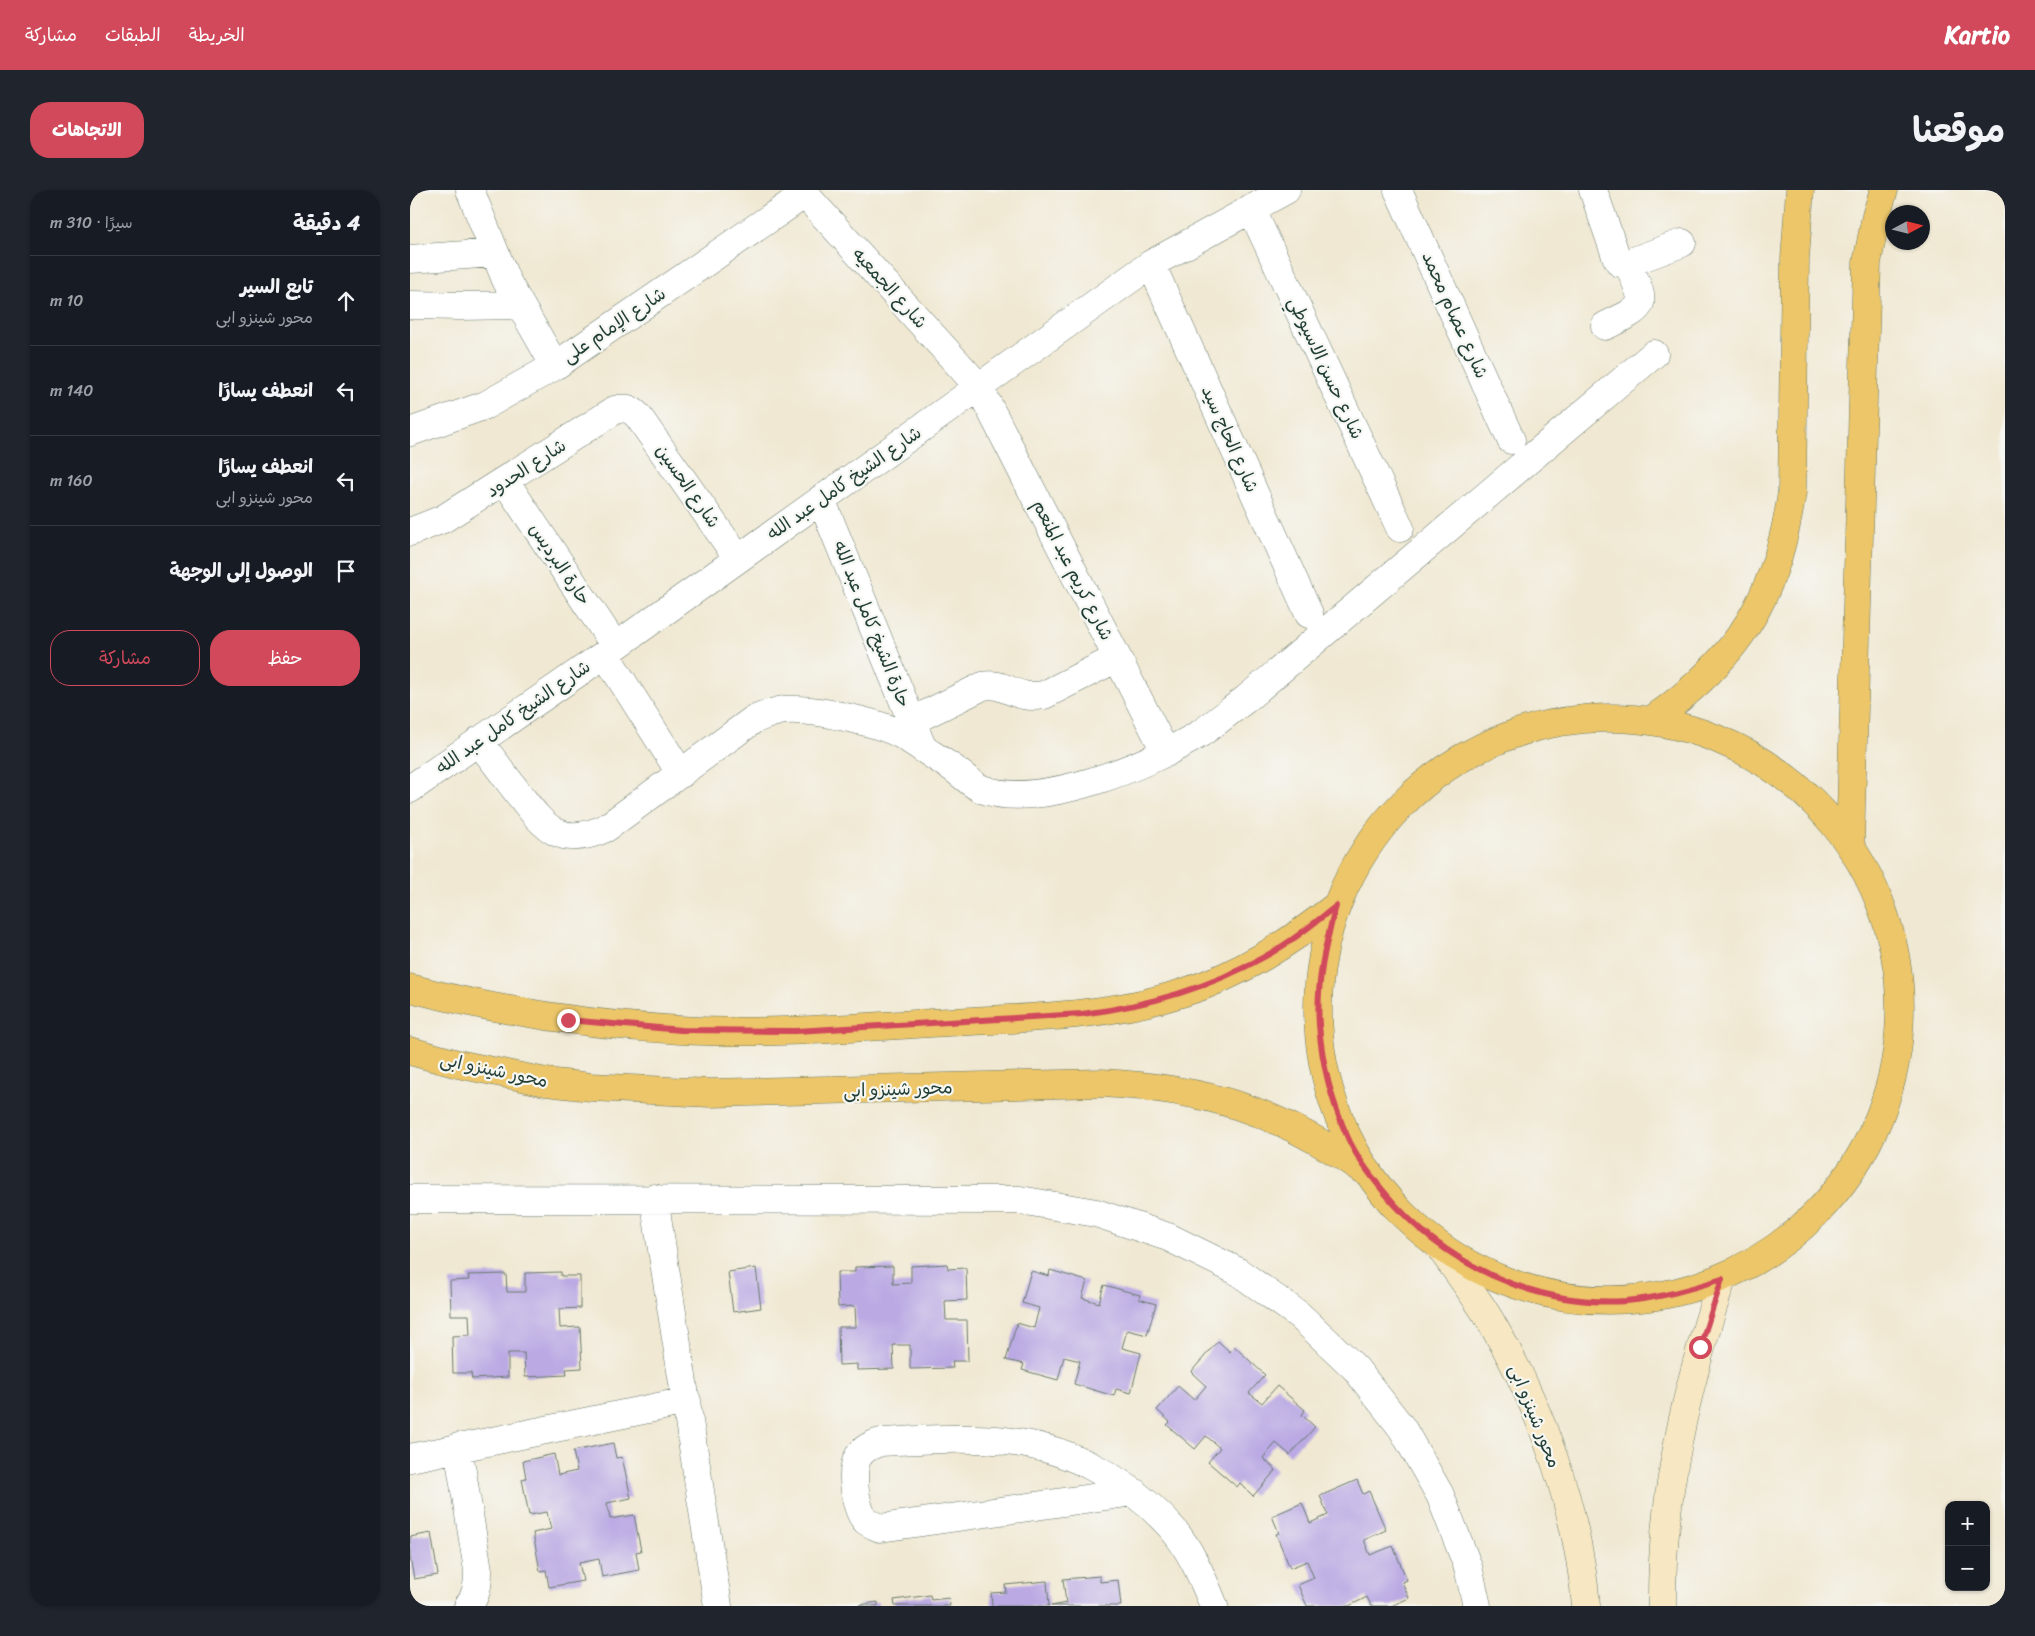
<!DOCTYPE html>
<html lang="ar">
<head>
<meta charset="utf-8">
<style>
	body { margin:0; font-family:Sriracha,"Playpen Sans Arabic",sans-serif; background:#20242c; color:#f1f3f6; direction:rtl }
	.controls { position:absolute; right:15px; bottom:15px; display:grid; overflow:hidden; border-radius:10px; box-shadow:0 1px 4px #0004 }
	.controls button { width:45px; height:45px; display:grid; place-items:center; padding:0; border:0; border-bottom:1px solid #363941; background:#171b24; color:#f1f3f6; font:25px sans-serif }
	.compass { position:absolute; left:1475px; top:15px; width:45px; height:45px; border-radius:50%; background:#171b24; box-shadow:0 1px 4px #0004; rotate:83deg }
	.stop { position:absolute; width:15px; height:15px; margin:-11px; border:4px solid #d1495b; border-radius:50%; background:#fff }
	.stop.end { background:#d1495b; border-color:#fff; box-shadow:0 1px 5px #0008 }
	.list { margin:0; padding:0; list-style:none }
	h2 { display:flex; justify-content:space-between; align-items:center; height:65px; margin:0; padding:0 20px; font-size:21px }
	h2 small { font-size:16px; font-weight:400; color:#9ea1a6 }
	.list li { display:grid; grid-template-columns:32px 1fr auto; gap:15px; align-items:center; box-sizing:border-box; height:90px; padding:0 20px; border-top:1px solid #363941 }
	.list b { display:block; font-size:19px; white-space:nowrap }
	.list p { margin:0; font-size:16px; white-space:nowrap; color:#9ea1a6 }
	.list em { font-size:16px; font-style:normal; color:#9ea1a6 }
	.actions { display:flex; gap:10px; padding:15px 20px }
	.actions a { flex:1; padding:11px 0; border:1px solid #d1495b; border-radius:20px; text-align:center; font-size:18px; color:#d1495b }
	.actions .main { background:#d1495b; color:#fff }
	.icon { flex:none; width:28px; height:28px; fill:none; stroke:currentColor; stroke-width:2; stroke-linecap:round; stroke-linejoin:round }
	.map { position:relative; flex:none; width:1595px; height:1416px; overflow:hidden; direction:ltr; border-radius:20px }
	header { display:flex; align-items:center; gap:30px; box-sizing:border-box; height:70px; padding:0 25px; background:#d1495b; color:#fff }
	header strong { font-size:24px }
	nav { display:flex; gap:28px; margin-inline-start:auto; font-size:18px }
	.intro { display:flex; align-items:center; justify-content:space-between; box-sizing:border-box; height:120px; padding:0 30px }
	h1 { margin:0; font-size:35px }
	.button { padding:12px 22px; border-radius:20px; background:#d1495b; color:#fff; font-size:18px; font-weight:700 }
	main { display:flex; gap:30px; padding:0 30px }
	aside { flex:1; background:#171b24; border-radius:20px; box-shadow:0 1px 4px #0004 }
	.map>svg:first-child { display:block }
	.building { fill:#baa9e3 }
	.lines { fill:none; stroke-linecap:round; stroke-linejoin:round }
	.minor-casing { stroke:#68796b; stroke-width:29 }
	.secondary-casing { stroke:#68796b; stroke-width:29 }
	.primary-casing { stroke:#68796b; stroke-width:29 }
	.minor { stroke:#fff; stroke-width:28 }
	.secondary { stroke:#f7e8c3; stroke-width:28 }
	.primary { stroke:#ecc669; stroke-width:28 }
	.route { stroke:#d1495b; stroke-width:6 }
	.labels { text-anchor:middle; stroke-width:4.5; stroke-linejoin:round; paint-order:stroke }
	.street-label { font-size:18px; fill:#1f3d34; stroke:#f6f6f2 }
</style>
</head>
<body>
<header>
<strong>Kartio</strong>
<nav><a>الخريطة</a><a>الطبقات</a><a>مشاركة</a></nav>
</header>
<div class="intro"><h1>موقعنا</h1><a class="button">الاتجاهات</a></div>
<main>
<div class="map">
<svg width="1595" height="1416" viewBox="0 0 1595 1416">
	<rect width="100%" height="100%" fill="#f6f6f2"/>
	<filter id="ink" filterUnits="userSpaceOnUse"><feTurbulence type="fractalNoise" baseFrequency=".02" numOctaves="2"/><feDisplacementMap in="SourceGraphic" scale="10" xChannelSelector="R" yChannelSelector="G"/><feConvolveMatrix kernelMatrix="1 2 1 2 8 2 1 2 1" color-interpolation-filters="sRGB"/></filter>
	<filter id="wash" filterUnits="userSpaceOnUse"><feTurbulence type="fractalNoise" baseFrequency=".0096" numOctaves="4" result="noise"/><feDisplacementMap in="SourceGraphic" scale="20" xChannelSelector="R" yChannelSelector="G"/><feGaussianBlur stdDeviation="1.12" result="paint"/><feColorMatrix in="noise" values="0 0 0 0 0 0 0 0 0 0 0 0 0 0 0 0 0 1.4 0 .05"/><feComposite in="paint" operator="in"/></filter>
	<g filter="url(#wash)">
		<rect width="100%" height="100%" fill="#f0e8d2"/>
		<g id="blocks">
			<!-- building -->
			<path class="building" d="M537,1074L538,1079L556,1078L557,1110L535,1111L536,1130H557L558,1171H542L543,1178L500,1179V1155H483L484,1179L447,1180V1174L429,1175L428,1137H446L445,1116L428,1117L427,1082H445V1077L483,1076V1094L501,1093V1076Z
				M346,1078L351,1118L323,1122L318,1082Z
				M640,1080L677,1091L672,1108L689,1113L694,1095L730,1105L729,1109L746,1114L737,1145L717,1140L712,1158L731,1163L721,1203L706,1199L704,1206L664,1194L670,1171L654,1167L648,1190L612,1180L614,1174L596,1170L607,1133L624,1138L629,1118L612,1113L621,1081L639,1086Z
				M151,1082V1086H170V1118L149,1119L150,1138L170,1137L172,1178L156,1179L157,1185L115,1187L114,1163H98V1187L62,1189L61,1183H43L42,1146L60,1145L59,1125H41L40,1091L59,1090L58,1085L96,1084L97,1102H115V1083Z
				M808,1151L820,1162L824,1156L855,1185L839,1203L852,1213L867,1196L895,1220L892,1225L905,1237L880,1265L866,1253L853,1268L866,1280L843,1306L830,1293L827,1297L798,1272L810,1258L796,1246L785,1259L757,1235L760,1232L747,1220L768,1196L784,1210L796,1196L781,1182Z
				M203,1253L206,1268L212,1267L221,1308L197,1313L200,1329L224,1325L231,1361L226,1362L229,1380L192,1387L189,1369L169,1373L173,1391L139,1397L136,1380L130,1381L123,1343L141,1339L137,1322L119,1325L112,1289L116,1288L113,1271L144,1264L148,1285L167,1281L163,1261Z
				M947,1290L953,1304L959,1301L976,1340L954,1350L960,1365L983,1356L997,1390L992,1392L999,1408L981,1416H961L957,1407L939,1416H897L888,1395L904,1388L897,1371L880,1378L866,1344L869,1343L862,1326L892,1313L900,1333L918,1325L910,1306Z
				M21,1343L28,1385L4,1389L0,1367V1347Z
				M690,1386V1392L708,1390L711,1416H641L656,1413L653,1389Z
				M637,1391L639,1416H582L581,1403L596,1402L595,1395Z
				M520,1405L521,1410L539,1408L540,1416H485L484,1410Z
				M468,1412V1416H449V1415Z"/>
		</g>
	</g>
	<g filter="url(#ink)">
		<use href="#blocks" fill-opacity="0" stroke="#68796b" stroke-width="1"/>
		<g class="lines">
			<!-- minor casing -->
			<g class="minor-casing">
				<path id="minor" d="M60,0L96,90L145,176
					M391,0L569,197L756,563
					M988,0L1101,250
					M1183,0L1206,66L1210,73H1218L1272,53
					M841,18L990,338
					M0,69L84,63
					M741,74L899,424
					M0,115L51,116L108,115
					M1195,136C1238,115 1237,118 1218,73
					M0,242L76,215L145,176L395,4
					M95,291L205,456
					M411,309L513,559
					M0,342L33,329L205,220C215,217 220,218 228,226L327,367
					M195,464L271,584
					M502,531L573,496C596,491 605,511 634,505L707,468
					M68,551C82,568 95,586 108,603C135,638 150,659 196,638L343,530C353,526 364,521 375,520C402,518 467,532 490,544C506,553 522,565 538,575C549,581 560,594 572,599C628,621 742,574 791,543C806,533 821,520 836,509L1244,164
					M0,599L195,464L741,74L876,0
					M244,1008L308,1416
					M0,1009L610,1010L686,1023L758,1047L827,1081L889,1125L945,1178L992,1238L1030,1305L1058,1377L1067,1416
					M48,1257L68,1380C68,1394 67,1405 58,1416
					M0,1268L277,1211
					M724,1302L470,1338C466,1336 460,1334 456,1331C445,1320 440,1280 448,1267C454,1258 461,1255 471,1252C515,1250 559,1246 603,1252C663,1259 721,1293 761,1337C780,1358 793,1389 804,1416"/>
			</g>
			<!-- secondary casing -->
			<g class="secondary-casing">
				<path id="secondary" d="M1028,1055C1046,1080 1064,1104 1080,1130C1130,1214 1168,1319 1176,1416
					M1252,1416C1251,1304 1277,1195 1312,1089"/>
			</g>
			<!-- primary casing -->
			<g class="primary-casing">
				<path id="primary" d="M908 819a291 291 0 1 1 582 0a291 291 0 1 1-582 0Z
					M1243,529C1329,468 1367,407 1382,302L1385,69L1390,0
					M1440,654L1457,73L1466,26L1474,0
					M0,798C88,821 179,835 270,840C360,845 450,837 539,832C618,828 696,827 772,803C830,785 879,753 926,716
					M0,861L48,874L136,892L181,897L300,903L691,893C795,898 867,920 953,980"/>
			</g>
			<!-- minor -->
			<use href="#minor" class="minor"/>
			<!-- secondary -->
			<use href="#secondary" class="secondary"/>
			<!-- primary -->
			<use href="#primary" class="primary"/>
		</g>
	</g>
	<g class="lines" filter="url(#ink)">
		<!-- route -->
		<path class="route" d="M158,830L271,840L386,841L672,824C737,816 797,799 854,767C880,753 903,734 926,716C915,755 906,794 909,835C912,874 922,913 938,948C947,968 960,985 974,1002C1032,1073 1123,1117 1216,1111C1250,1108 1280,1099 1312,1089L1290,1157"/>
	</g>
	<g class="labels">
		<!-- street labels -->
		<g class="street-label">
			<text transform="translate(480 98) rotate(48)" y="6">شارع الجمعيه</text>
			<text transform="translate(1045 125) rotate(66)" y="6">شارع عصام محمد</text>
			<text transform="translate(204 135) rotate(-34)" y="6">شارع الإمام على</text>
			<text transform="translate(916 178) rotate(65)" y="6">شارع حسن الاسيوطي</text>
			<text transform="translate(820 249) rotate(66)" y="6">شارع الحاج سيد</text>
			<text transform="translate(116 278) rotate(-33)" y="6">شارع الحدود</text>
			<text transform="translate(434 293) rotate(-35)" y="6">شارع الشيخ كامل عبد الله</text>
			<text transform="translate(278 296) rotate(55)" y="6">شارع الحسين</text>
			<text transform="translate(150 374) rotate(56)" y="6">حارة البرديس</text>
			<text transform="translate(663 380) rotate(63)" y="6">شارع كريم عبد المنعم</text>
			<text transform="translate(462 434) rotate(68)" y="6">حارة الشيخ كامل عبد الله</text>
			<text transform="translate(103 527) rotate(-35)" y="6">شارع الشيخ كامل عبد الله</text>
			<text transform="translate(84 880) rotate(12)" y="6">محور شينزو ابى</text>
			<text transform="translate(488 899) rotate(-2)" y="6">محور شينزو ابى</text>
			<text transform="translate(1125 1226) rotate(68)" y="6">محور شينزو ابى</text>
		</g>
	</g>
</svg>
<div class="controls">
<button>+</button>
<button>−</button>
</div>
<svg class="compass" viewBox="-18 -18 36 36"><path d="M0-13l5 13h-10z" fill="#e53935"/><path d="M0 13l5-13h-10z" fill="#9ea1a6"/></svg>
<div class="stop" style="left:1290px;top:1157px"></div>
<div class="stop end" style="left:158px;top:830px"></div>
</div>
<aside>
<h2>4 دقيقة<small>سيرًا · 310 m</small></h2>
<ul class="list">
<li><svg class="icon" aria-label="ahead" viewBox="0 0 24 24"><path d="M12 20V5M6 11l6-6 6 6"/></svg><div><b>تابع السير</b><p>محور شينزو ابى</p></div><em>10 m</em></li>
<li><svg class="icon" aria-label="left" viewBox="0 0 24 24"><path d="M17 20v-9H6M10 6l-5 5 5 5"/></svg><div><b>انعطف يسارًا</b></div><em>140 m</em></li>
<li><svg class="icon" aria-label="left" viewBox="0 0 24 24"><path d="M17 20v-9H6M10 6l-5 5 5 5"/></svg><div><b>انعطف يسارًا</b><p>محور شينزو ابى</p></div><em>160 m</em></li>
<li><svg class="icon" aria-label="arrive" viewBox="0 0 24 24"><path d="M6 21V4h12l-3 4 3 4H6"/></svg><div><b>الوصول إلى الوجهة</b></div></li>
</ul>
<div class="actions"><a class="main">حفظ</a><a>مشاركة</a></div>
</aside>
</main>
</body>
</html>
